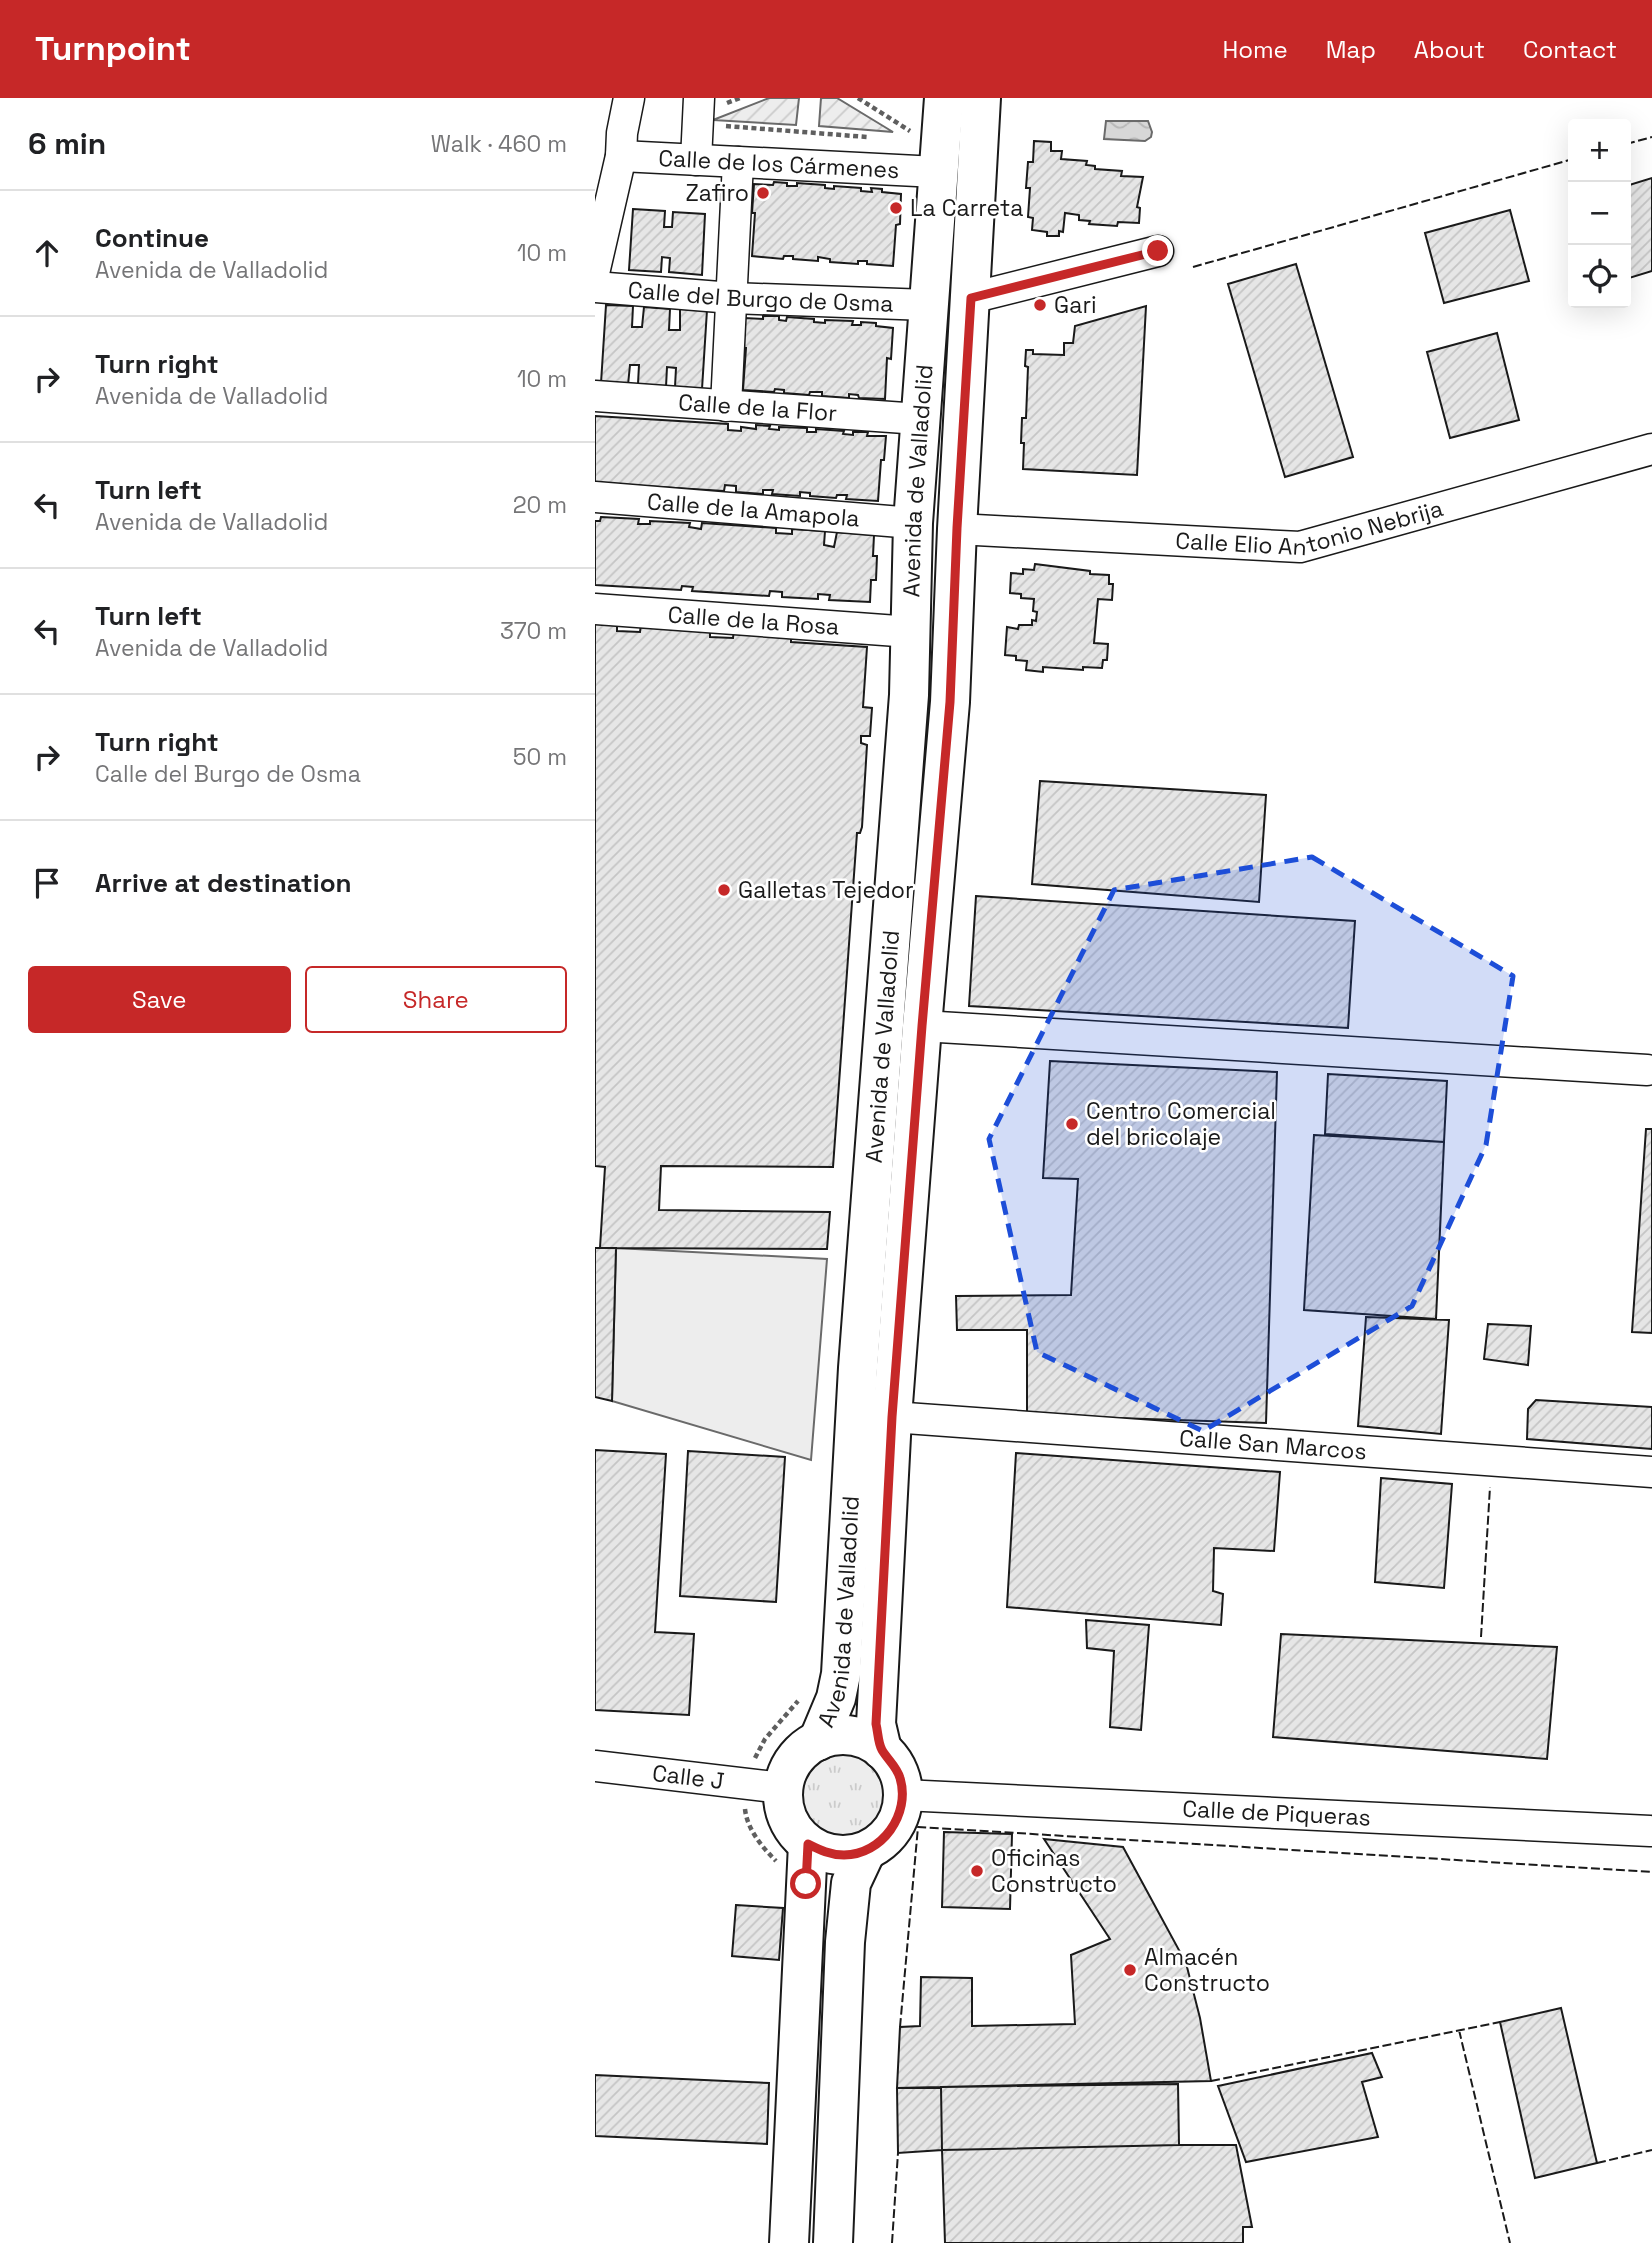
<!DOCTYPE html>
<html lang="en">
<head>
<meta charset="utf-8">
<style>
	body { margin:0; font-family:"Space Grotesk",sans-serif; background:#f2f2f2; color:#202124 }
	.controls { position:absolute; right:21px; top:21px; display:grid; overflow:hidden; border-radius:7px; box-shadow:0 7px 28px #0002 }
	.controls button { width:63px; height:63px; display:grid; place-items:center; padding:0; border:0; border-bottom:2px solid #e0e0e0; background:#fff; color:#202124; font:35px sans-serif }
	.stop { position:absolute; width:21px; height:21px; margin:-16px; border:5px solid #c62828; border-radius:50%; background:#fff }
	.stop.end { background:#c62828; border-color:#fff; box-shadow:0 2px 7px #0008 }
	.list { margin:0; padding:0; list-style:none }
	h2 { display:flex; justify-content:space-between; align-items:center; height:91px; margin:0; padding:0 28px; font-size:30px }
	h2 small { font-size:23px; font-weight:400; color:#757577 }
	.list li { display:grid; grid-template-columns:46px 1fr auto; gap:21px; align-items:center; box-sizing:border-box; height:126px; padding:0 28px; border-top:2px solid #e0e0e0 }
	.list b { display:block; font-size:26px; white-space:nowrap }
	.list p { margin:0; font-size:23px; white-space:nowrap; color:#757577 }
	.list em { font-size:23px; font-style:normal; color:#757577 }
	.actions { display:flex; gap:14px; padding:21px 28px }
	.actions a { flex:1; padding:16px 0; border:2px solid #c62828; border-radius:7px; text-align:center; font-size:24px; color:#c62828 }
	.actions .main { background:#c62828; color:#fff }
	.icon { flex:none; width:38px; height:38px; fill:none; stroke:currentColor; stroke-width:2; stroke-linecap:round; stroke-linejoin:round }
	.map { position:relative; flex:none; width:1057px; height:2145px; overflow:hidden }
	header { display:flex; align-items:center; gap:42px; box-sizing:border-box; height:98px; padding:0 35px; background:#c62828; color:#fff }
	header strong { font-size:33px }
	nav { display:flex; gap:38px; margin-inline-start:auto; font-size:24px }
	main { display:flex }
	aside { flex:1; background:#fff }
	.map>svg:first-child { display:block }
	.grass { fill:url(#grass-tufts); stroke:#6a6a6a; stroke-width:2 }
	.built { fill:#ededed; stroke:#6a6a6a; stroke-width:2 }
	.garden { fill:url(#garden-furrows); stroke:#6a6a6a; stroke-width:2 }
	.water { fill:url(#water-waves); stroke:#6a6a6a; stroke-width:2 }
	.building { fill:url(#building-hatch); stroke:#1a1a1a; stroke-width:2 }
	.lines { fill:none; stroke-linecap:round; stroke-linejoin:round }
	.minor-casing { stroke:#1a1a1a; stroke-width:33 }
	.major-casing { stroke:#1a1a1a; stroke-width:42 }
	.path { stroke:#5f5f5f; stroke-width:4.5; stroke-dasharray:5 3.5; stroke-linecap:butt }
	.minor { stroke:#fff; stroke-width:30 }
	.major { stroke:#fff; stroke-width:38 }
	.fence { stroke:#1a1a1a; stroke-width:2; stroke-dasharray:9 3.5; stroke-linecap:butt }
	.route { stroke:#c62828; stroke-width:9 }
	.marked { fill:#1d4ed8; fill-opacity:0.2; stroke:#1d4ed8; stroke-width:5; stroke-dasharray:14 9; stroke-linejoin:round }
	.poi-dot { fill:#c62828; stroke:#fff; stroke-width:2.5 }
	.labels { text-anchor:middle; stroke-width:5; stroke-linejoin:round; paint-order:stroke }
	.street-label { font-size:23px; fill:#1a1a1a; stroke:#fff }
	.poi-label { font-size:23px; fill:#1a1a1a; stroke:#fff; text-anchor:start }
</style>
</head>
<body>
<header>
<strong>Turnpoint</strong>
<nav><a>Home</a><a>Map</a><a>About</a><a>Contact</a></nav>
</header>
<main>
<aside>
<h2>6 min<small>Walk · 460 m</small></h2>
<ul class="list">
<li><svg class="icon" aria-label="ahead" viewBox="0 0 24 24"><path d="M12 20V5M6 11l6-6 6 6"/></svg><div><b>Continue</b><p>Avenida de Valladolid</p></div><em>10 m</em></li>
<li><svg class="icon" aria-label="right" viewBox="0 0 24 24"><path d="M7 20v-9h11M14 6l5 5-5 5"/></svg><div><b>Turn right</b><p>Avenida de Valladolid</p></div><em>10 m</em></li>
<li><svg class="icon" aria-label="left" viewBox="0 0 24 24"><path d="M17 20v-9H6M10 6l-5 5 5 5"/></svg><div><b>Turn left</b><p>Avenida de Valladolid</p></div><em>20 m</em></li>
<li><svg class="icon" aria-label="left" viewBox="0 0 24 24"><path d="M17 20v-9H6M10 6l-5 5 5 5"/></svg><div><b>Turn left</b><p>Avenida de Valladolid</p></div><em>370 m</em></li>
<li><svg class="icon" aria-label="right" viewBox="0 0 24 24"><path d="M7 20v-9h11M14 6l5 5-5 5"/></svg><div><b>Turn right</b><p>Calle del Burgo de Osma</p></div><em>50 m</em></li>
<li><svg class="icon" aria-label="arrive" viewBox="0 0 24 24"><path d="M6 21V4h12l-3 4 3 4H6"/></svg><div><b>Arrive at destination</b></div></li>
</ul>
<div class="actions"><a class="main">Save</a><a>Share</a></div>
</aside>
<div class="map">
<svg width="1057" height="2145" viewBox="0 0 1057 2145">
	<defs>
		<pattern id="grass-tufts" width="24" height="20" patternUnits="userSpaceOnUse" patternTransform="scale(1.75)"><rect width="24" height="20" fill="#ededed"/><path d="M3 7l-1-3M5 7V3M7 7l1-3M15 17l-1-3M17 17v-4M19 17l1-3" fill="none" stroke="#cbcbcb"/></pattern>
		<pattern id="garden-furrows" width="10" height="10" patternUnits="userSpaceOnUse" patternTransform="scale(1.75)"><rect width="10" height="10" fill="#ededed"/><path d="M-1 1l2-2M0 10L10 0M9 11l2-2" fill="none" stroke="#cbcbcb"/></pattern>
		<pattern id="water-waves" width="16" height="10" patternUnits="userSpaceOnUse" patternTransform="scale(1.75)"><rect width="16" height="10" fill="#d7d7d7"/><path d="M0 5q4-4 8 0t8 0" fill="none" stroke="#b8b8b8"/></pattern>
		<pattern id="building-hatch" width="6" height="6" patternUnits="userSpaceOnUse" patternTransform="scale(1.75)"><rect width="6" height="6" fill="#e6e6e6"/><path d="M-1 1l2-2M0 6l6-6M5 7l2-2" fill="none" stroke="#c5c5c5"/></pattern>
	</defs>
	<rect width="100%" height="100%" fill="#fff"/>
	<!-- grass -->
	<path class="grass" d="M204 1695a43 43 0 1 1 86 0a43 43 0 1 1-86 0Z"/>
	<!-- built -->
	<path class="built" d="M21,1150L232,1161L216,1362L17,1303Z"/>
	<!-- garden -->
	<path class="garden" d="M174,0H204L201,27L118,22Z
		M226,0H242L298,34L224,28Z"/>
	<!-- water -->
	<path class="water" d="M511,23H553L557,34L556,39L550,43L509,41Z"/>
	<!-- building -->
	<path class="building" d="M439,43L456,44V53H467L466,61L492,63L491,67L500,68V71L527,73L526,78L548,79L542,109L545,110L544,125L523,124L522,128L494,126L495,123L484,122V117L470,115L468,134L464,133V138H452V134L437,132L438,120L433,119L435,90H431L433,64H438Z
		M1057,80V173L1031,181V88Z
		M179,84L192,85V88H202V85L230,87V90L239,91V88L266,90V93L277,94L276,90L287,91V94L306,96L305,126L301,127L298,168L272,166V163H263V166L235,164V161L223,159V163L198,161V158H189L188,161L157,158L160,115H157L159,86L178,87Z
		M38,111L70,113L69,129H77L78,114L110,116L107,177L74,174L75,160L67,159L66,174L34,172Z
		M915,112L934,183L849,205L830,135Z
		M701,166L758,359L690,379L633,186Z
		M11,207L38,208L37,229H47L49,209L75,211L74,232H85V210L112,212L107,291L80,289L81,270L72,269L71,289L43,286L44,267H35L33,287L6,285Z
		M551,208L542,377L428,371L429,345H426L427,320H431L433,269L430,268L431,252H438V256L469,257V245H478L480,228Z
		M168,218H184V222L191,223L192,219L219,221V224L230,225V222L258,223L257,227H266V224L281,225V228L298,230L296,261L292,260L290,301L264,300L263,297L254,296V300L227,298V294H215L214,297L189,295V292L180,291L179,294L148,292L151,250H147L150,220L168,221Z
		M902,235L924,322L855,340L832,254Z
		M0,318L133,326V332L146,333V329L161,331V327L175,328L174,331L184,332V329L212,330V334H221V331L249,333L248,336L258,337V334H273L272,338H291L289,362H286L283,403L251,401L252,397H242L241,400L215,398V395L205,394V398L177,396L178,392H168V396L141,394V388L130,387L129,393L0,385Z
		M6,419L44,421L43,426H55V423L95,425L94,429L106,431L107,425L181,430V435L197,436V431L230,433L229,447L239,449L242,434L279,437L278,458H282L281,482H276L275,504L234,502L235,497L223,496V501L187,499V494L175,493L174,498L97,493L98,489L87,488L86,492L0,487V423H5Z
		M440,466L495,473V476L514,477V486H518L517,502L503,501L499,545L513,546L512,562H508L507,570L488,569V572L448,569V574L431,572L432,563L421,562V558L410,557L412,529L423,531L424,527H437V522L441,523L442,514L438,513L439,501L426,500V496L415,495L416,475L428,476V471L439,472Z
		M0,523L22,524V533L45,534L46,526L115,531V539L138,540L139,532L196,536V544L272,549L268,609L277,610L275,638H266V645L272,647L267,729L265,735H262L238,1069L66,1068L64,1112L235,1114L232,1151L5,1150L10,1069L0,1068Z
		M445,683L671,697L664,804L437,786Z
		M381,798L760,823L753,930L374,908Z
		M455,963L682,974L671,1325L432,1317V1232H362L361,1198L476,1197L483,1081L448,1080Z
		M733,976L852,983L849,1044L730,1036Z
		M1051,1031H1057V1235L1037,1234Z
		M719,1037L849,1044L841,1221L709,1212Z
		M0,1150H21L17,1303L0,1299Z
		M771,1219L854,1222L846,1336L763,1328Z
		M893,1226L936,1228L933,1267L889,1261Z
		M941,1302L1057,1309V1351L932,1341L933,1311Z
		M0,1352L71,1356L60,1534L99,1536L94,1617L0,1612Z
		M93,1353L190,1359L181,1504L85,1498Z
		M421,1355L685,1374L679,1453L619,1450L618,1493L628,1496L626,1527L412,1509Z
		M786,1380L857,1386L849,1490L780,1484Z
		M491,1522L554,1527L546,1632L515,1629L519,1553L492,1550Z
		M686,1536L962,1549L952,1661L678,1639Z
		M349,1734L417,1736L415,1811L347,1809Z
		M449,1741L528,1749L591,1865L605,1920L616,1983L302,1990L305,1929L325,1928L326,1879L377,1880V1928L480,1926L476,1857L515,1841Z
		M141,1807L188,1810L184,1862L137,1858Z
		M966,1910L1002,2065L940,2080L905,1924Z
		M777,1955L787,1979L767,1984L783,2039L651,2064L623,1988Z
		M0,1977L174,1985L172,2046L0,2038Z
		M583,1986L584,2047L347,2052L346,1989Z
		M346,1989L347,2052L303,2055L302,1990Z
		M584,2047H641L657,2129H648V2145H350L347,2052Z"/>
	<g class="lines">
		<!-- minor casing -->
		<g class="minor-casing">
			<g id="minor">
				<path id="s1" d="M26,58L342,74"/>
				<path d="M101,62L104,0"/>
				<path d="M0,171L26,58L27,35L34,0"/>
				<path id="s2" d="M0,189L137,200L333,207"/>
				<path d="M376,200L563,153"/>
				<path id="s3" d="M0,298L324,321"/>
				<path d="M131,308L143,64"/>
				<path id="s4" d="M0,399L318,425"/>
				<path id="s5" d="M362,431L705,449L1057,351"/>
				<path id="s6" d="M0,511L316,534"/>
				<path d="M327,928L1052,972"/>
				<path id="s7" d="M297,1319L1057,1374"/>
				<path id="s8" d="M0,1668L188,1690"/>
				<path id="s9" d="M308,1697L1055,1733"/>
			</g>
		</g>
		<!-- major casing -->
		<g class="major-casing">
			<g id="major">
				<circle cx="248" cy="1697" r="60"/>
				<path id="s10" d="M223,1643L241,1600L246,1576L263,1270L314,597L318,425L349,0"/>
				<path d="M287,1652L281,1626L297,1319L327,928L355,604L362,431L386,0"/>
				<path d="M194,2145L213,1746"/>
				<path d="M238,2145L250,1844L256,1785L271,1753"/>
			</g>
		</g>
		<!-- path -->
		<path class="path" d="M263,0L315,33
			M132,5L145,0
			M131,28L272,39
			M160,1660L170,1641L203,1603
			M150,1711C152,1731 167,1749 181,1763"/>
		<!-- minor -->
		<use href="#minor" class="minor"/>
		<!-- major -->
		<use href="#major" class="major"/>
		<!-- fence -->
		<path class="fence" d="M1031,46L1057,39
			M598,169L978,61
			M886,1539L895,1389
			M305,1929L323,1729L1057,1774
			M864,1932L915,2145
			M616,1983L905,1924
			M1002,2065L1057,2052
			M297,2145L303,2055"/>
	</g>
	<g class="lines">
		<!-- route -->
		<path class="route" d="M211,1786L213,1746C225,1752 235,1757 249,1757C287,1757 316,1716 305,1680C302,1669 293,1662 287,1652C283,1645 283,1634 281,1626L297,1319L327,928L355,604L362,430L376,200L563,153"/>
	</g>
	<!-- marked area -->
	<path class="marked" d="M717,759L918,878L891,1047L817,1208L608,1333L442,1254L394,1041L519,792Z"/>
	<!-- markers -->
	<g class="poi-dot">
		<circle cx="168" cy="95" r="7"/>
		<circle cx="301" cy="110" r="7"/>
		<circle cx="445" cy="207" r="7"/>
		<circle cx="129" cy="792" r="7"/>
		<circle cx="477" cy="1026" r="7"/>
		<circle cx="382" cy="1773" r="7"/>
		<circle cx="535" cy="1872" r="7"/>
	</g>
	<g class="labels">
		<!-- street labels -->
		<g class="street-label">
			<text dy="8" stroke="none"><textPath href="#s1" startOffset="158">Calle de los Cármenes</textPath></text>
			<text dy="8" stroke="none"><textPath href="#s2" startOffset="166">Calle del Burgo de Osma</textPath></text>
			<text dy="8" stroke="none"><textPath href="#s3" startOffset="163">Calle de la Flor</textPath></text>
			<text dy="8" stroke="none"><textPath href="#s10" startOffset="1267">Avenida de Valladolid</textPath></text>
			<text dy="8" stroke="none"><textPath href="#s4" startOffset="159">Calle de la Amapola</textPath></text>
			<text dy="8" stroke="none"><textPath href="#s5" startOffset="355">Calle Elio Antonio Nebrija</textPath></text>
			<text dy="8" stroke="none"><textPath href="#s6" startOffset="159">Calle de la Rosa</textPath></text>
			<text dy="8" stroke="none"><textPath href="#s10" startOffset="700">Avenida de Valladolid</textPath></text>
			<text dy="8" stroke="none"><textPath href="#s7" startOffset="382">Calle San Marcos</textPath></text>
			<text dy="8" stroke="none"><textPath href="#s10" startOffset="133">Avenida de Valladolid</textPath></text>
			<text dy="8" stroke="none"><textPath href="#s8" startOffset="94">Calle J</textPath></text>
			<text dy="8" stroke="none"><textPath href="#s9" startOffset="374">Calle de Piqueras</textPath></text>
		</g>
		<!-- poi labels -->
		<g class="poi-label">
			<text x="154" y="103" text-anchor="end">Zafiro</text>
			<text x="315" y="118">La Carreta</text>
			<text x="459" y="215">Gari</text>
			<text x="143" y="800">Galletas Tejedor</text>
			<text x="491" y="1021">Centro Comercial<tspan x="491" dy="26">del bricolaje</tspan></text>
			<text x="396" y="1768">Oficinas<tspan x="396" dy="26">Constructo</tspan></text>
			<text x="549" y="1867">Almacén<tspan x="549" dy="26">Constructo</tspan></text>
		</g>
	</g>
</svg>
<div class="controls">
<button>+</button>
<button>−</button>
<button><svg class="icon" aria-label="locate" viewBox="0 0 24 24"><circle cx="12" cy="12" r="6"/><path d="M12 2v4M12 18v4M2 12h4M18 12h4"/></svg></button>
</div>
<div class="stop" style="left:211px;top:1786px"></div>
<div class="stop end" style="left:563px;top:153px"></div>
</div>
</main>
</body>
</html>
